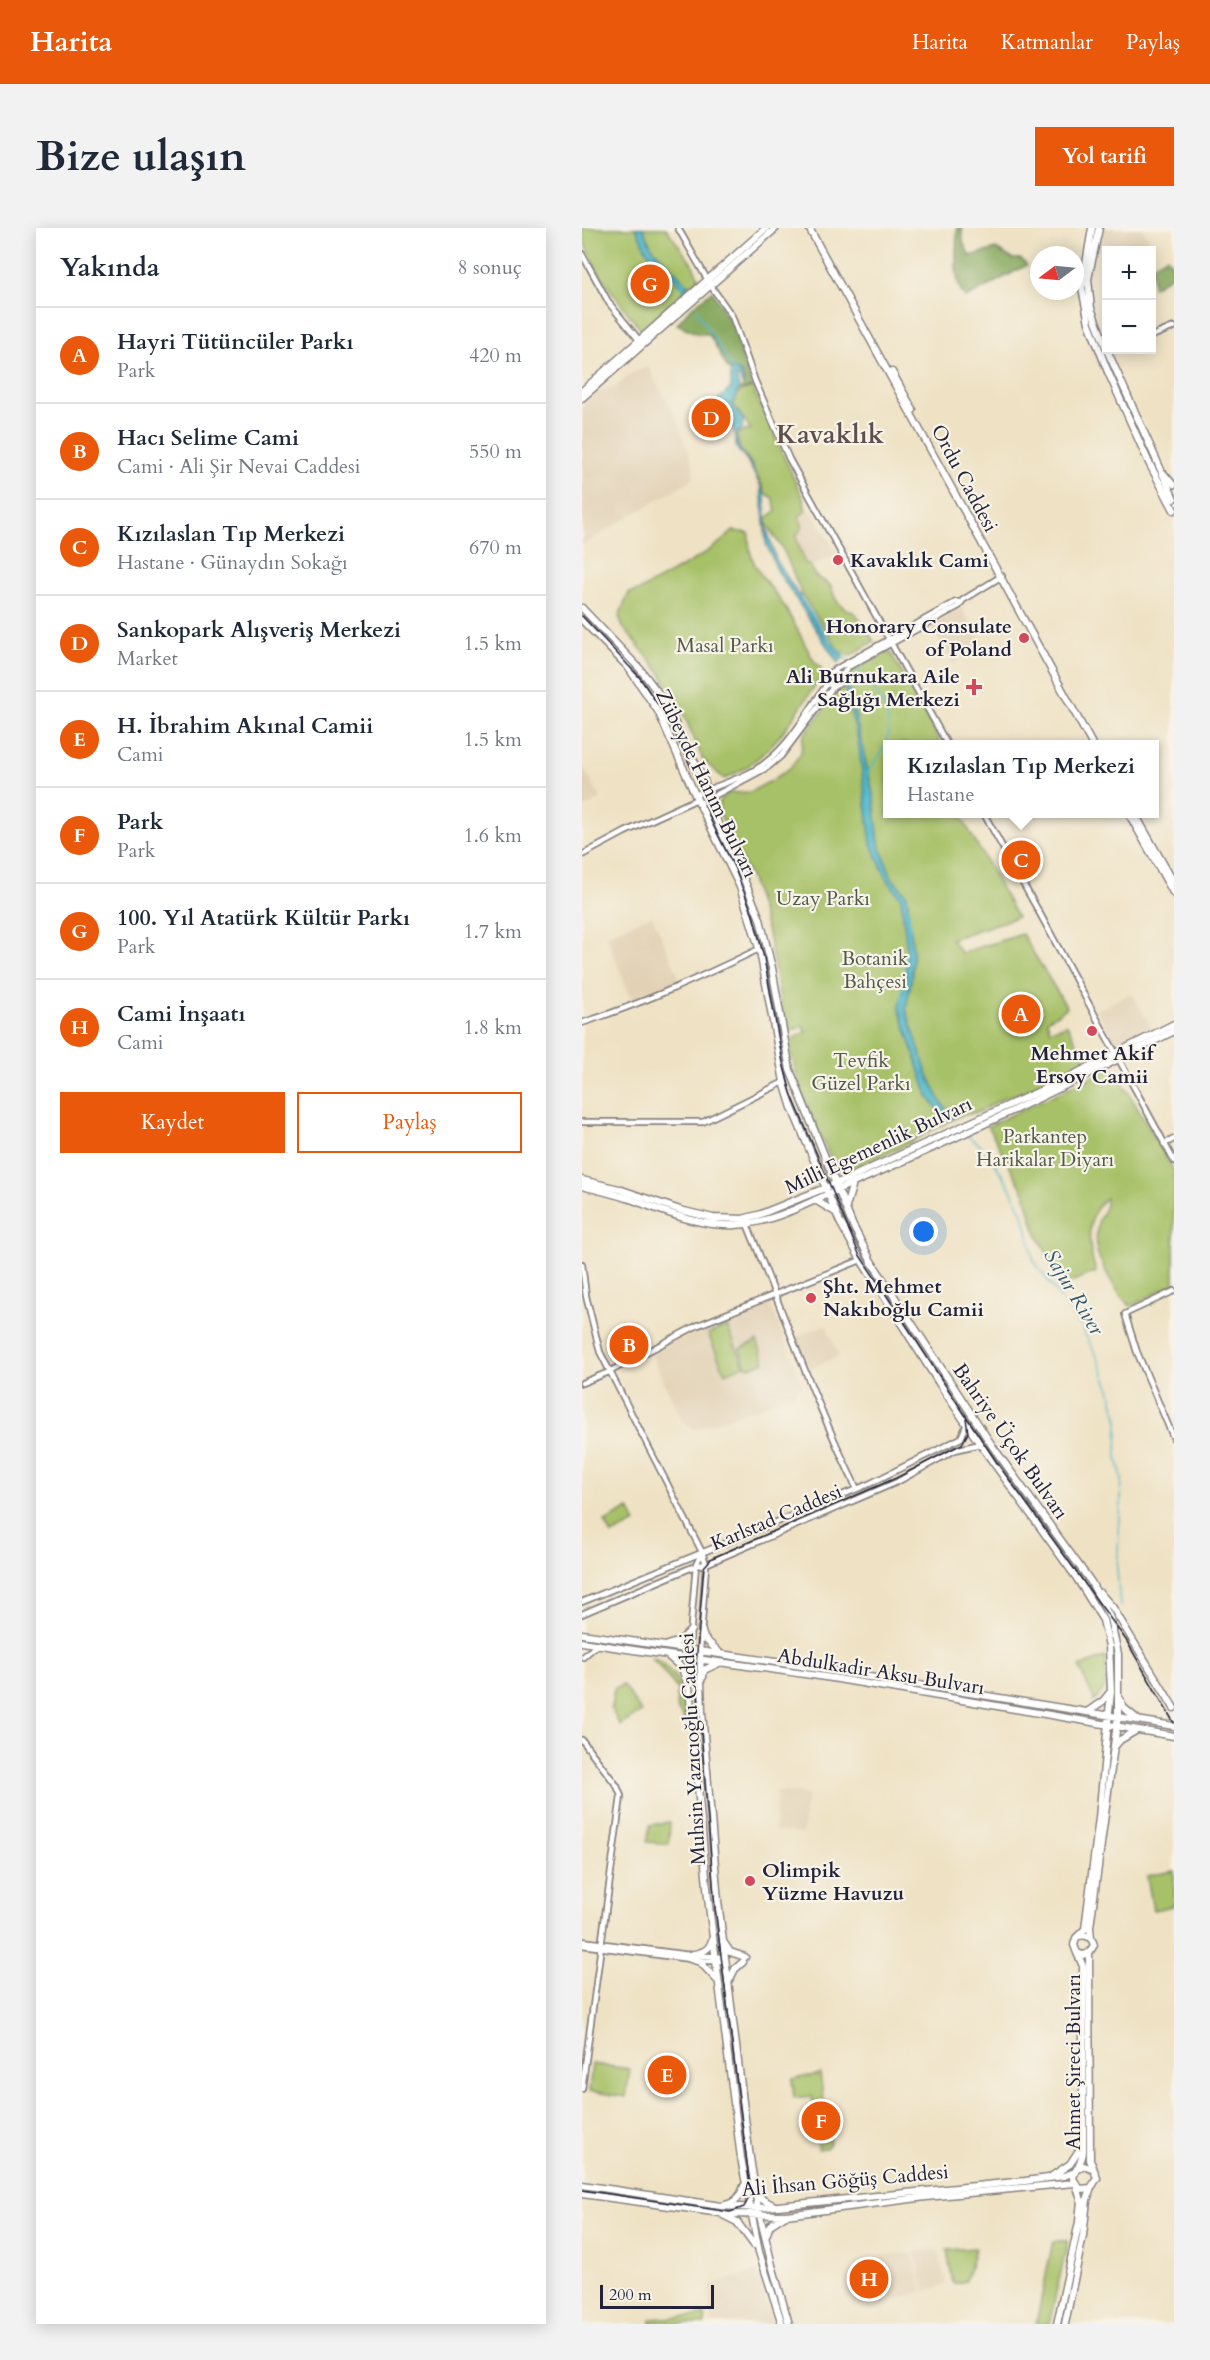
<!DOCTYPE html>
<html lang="tr">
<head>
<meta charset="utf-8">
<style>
	body { margin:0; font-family:Cardo,serif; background:#f2f2f3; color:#1f2937 }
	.controls { position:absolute; right:18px; top:18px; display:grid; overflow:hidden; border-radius:0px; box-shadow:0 3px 15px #0003 }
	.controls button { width:54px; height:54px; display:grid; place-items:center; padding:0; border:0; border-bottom:2px solid #e0e1e3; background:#fff; color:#1f2937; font:30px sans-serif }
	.compass { position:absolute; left:448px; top:18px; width:54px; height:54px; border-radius:50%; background:#fff; box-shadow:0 3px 15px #0003; rotate:254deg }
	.scale { position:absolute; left:18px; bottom:15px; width:114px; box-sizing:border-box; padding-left:6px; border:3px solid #22223b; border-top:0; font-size:16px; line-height:21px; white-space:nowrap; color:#22223b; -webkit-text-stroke:4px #f7f3e8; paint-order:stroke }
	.you { position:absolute; left:342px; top:1004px; width:21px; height:21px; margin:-15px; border:4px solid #fff; border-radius:50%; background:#1a73e8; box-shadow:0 0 0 9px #1a73e833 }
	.badge { display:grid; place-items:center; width:39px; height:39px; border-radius:50%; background:#ea580c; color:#fff; font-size:20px; font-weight:700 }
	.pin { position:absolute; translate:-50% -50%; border:3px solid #fff; box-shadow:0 2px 6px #0006 }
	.popup { position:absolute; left:301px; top:512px; width:276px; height:78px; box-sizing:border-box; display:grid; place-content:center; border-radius:0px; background:#fff; filter:drop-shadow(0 2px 4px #0005); font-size:20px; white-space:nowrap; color:#747a83 }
	.popup b { font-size:22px; color:#1f2937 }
	.popup::after { content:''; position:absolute; left:50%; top:100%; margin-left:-12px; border:12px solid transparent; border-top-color:#fff }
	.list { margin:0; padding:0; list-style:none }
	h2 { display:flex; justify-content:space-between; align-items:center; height:78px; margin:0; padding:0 24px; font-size:26px }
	h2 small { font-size:20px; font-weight:400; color:#747a83 }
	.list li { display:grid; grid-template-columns:39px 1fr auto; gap:18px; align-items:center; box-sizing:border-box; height:96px; padding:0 24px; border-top:2px solid #e0e1e3 }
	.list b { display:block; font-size:22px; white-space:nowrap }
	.list p { margin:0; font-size:20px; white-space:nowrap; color:#747a83 }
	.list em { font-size:20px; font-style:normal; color:#747a83 }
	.actions { display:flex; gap:12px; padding:18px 24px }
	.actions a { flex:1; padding:14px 0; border:2px solid #ea580c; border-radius:0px; text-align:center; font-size:21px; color:#ea580c }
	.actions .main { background:#ea580c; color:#fff }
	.map { position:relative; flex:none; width:592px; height:2096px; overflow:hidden; border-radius:0px }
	header { display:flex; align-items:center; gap:36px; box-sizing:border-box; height:84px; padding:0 30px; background:#ea580c; color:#fff }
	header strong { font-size:28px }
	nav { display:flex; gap:33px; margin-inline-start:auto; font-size:21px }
	.intro { display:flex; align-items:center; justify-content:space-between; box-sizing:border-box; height:144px; padding:0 36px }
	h1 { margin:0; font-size:42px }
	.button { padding:15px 27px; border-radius:0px; background:#ea580c; color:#fff; font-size:21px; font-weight:700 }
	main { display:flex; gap:36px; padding:0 36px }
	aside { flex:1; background:#fff; border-radius:0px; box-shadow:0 3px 15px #0003 }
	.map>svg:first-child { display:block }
	.built { fill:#e2d1b5 }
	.green { fill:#a7c167; stroke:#647251; stroke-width:1.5 }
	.forest { fill:#85a75c; stroke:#54644c; stroke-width:1.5 }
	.water { fill:#4ab5c8; stroke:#366c82; stroke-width:1.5 }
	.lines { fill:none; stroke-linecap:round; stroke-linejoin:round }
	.stream { stroke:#4ab5c8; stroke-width:1.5 }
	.minor-casing { stroke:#888280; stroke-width:8 }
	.major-casing { stroke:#888280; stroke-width:9 }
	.minor { stroke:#fff; stroke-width:4.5 }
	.major { stroke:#fff; stroke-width:6 }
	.tram { stroke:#22223b; stroke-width:1.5 }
	.poi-dot { fill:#d1495b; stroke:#f7f3e8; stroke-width:2 }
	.labels { text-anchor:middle; stroke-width:4.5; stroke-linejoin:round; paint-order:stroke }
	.street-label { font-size:20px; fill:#22223b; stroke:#f7f3e8 }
	.poi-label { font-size:20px; font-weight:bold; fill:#22223b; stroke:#f7f3e8; text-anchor:start }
	.park-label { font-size:20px; fill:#515a4a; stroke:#f7f3e8 }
	.water-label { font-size:21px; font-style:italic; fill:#30556c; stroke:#f7f3e8 }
	.district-label { font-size:26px; font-weight:bold; fill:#5f504e; stroke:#f7f3e8 }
</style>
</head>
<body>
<header>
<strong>Harita</strong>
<nav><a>Harita</a><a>Katmanlar</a><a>Paylaş</a></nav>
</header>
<div class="intro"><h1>Bize ulaşın</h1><a class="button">Yol tarifi</a></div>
<main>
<aside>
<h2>Yakında<small>8 sonuç</small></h2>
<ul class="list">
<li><span class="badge">A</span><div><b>Hayri Tütüncüler Parkı</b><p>Park</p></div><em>420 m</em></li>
<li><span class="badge">B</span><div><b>Hacı Selime Cami</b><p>Cami · Ali Şir Nevai Caddesi</p></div><em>550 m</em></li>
<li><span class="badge">C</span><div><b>Kızılaslan Tıp Merkezi</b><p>Hastane · Günaydın Sokağı</p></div><em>670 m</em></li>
<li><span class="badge">D</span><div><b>Sankopark Alışveriş Merkezi</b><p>Market</p></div><em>1.5 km</em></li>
<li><span class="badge">E</span><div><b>H. İbrahim Akınal Camii</b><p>Cami</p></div><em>1.5 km</em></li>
<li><span class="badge">F</span><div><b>Park</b><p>Park</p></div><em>1.6 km</em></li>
<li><span class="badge">G</span><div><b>100. Yıl Atatürk Kültür Parkı</b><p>Park</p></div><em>1.7 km</em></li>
<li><span class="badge">H</span><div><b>Cami İnşaatı</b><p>Cami</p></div><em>1.8 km</em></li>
</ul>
<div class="actions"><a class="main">Kaydet</a><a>Paylaş</a></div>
</aside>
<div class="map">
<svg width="592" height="2096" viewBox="0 0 592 2096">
	<rect width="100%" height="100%" fill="#f7f3e8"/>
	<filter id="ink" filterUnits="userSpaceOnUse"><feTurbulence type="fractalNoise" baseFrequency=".0167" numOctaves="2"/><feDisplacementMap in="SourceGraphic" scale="12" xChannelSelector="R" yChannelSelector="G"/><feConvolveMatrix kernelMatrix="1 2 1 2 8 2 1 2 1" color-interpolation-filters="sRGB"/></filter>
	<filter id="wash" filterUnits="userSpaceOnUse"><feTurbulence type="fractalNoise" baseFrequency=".008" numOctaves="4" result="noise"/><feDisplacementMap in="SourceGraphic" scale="24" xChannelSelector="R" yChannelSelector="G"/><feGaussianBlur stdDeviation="1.35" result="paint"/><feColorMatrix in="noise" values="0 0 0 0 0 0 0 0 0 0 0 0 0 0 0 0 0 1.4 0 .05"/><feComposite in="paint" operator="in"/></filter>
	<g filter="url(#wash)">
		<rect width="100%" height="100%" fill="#efe2c4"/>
		<!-- built -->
		<path class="built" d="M516,0H561L569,15L552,22H524V34L522,36L514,17Z
			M66,139L93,187L112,240V250L0,317V178L16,163L33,159L51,144Z
			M229,282L255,325L232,338L224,333L215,309L224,299L219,290Z
			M379,379L402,417L371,436L349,397Z
			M2,541L19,570L0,581V542Z
			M70,687L96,747L94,755L50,773L24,707Z
			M550,765L570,801L535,819L515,782Z
			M187,1072L220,1156L212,1167L114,1201L108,1199L102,1195L68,1125L110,1105Z
			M244,1097L257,1128L226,1142L211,1110Z
			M194,1563L226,1566L220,1606L193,1603Z
			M355,2021L365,2056L343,2063L332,2023Z
			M330,2025L341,2063L311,2073L298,2027Z
			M173,2044L176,2045L190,2096H129L128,2059L130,2056Z"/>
		<!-- green -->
		<path class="green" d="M0,0H84L110,36L117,50L59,102C41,78 0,29 0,0Z
			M170,159L221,270L224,283L217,289L221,298L214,309L223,335L229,338L233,348L248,357L254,372L262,380L273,385L292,413L268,428L262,426L256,421L220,367L202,323L182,292L194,283L191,270L183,265L178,253L158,223L154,206L169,201L151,176L158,163Z
			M151,303L167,305C165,339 184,350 200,375C212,393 221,414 232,433L239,440V449C211,489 189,532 142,551L121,532L100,482L78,444L40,398L37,388L47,365L57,363C85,346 129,326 151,303Z
			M308,423L358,514L357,516H306V586H378L435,689L369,711L379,725L440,706L485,780L465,792L468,802L485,797L504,832L455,859L420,871L399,883L375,889L317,920L262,944L250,934L218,860L206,814L224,804L221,798L204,804L186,705L169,651L136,582L138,572L147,565L168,564L189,553L209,539L219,525L221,508L272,442Z
			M528,840L535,845L592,943V1056L549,1078C538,1072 516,1032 514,1019C514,1012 515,1002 516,995C518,985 526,981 524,970C502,988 506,1019 514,1044L481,1057L453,1002L443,966L406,898Z
			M145,1098L162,1137L143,1145L126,1106Z
			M175,1113L183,1134L169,1139L164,1138L158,1121Z
			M47,1281L54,1295L30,1307L23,1294Z
			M523,1429C526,1445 525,1465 511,1474L512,1471L497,1439Z
			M70,1430C82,1433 98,1453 102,1465C104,1474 103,1485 104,1494L94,1478L96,1462Z
			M41,1457L59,1484L38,1498L29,1480L32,1461Z
			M88,1594L87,1616L65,1614L68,1597Z
			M592,1643V1678L571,1682L565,1648Z
			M10,1836L48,1841L44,1869L7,1863Z
			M238,1846L248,1916L244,1920L236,1921L230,1868L212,1870L210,1851Z
			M471,2013H486L467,2096H454Z
			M393,2020L384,2053L371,2056L365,2022Z
			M123,2087V2096H69V2091Z"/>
		<!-- forest -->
		<path class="forest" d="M375,0H380L381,14L388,28L414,21L431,31H439L445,37L384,70C369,55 375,20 375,0Z
			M585,29L592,40V46L571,59L570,37Z
			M130,63L152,100L170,159L158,163C168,150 160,141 146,141L127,106H116L95,96L106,83Z"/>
		<!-- water -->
		<path class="water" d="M54,0H61L69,18L107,58L103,61L64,22Z
			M152,142L158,144L161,152L160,157L158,150L154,148L157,161L150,176L161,191L160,201L154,206L157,220L168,234L183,267L184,298L194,332L241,405L261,430L256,435L195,342L184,315L179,259L162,226L157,224L154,218L153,206L135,172C150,161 151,161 148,143Z
			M265,452L292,570L297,615L310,650L325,667L331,724L330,749L324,781L345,845L359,874L372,891L365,894L346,868L317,780L324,749L325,724L319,670L305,651L289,616L276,512L261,454Z"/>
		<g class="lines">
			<!-- stream -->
			<path class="stream" d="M99,57L103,64
				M114,81L152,143
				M218,369L248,413L265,432
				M271,437C291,458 317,487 302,519C298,530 289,536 285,547
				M326,681L329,702
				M319,773L325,722
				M384,907L403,921L425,954L441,986L452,1033L498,1097L515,1129L528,1161L536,1193L535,1229L540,1250L535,1342L538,1379"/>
		</g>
	</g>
	<g filter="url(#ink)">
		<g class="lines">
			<!-- minor casing -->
			<g class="minor-casing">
				<path id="minor" d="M96,0L129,58L150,88L173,153L207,231L365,516
					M0,26L27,75L57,112
					M570,108L592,99
					M582,245L592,257
					M251,444L256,446L258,451L257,456L251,459L244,454L247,445L374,374H379
					M258,450L266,439L377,378L381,372L420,348
					M113,567C132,559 151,553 169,544C205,525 223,487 245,456
					M117,576L186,539L199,528L251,459
					M402,586L457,684L592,933
					M0,627L43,604L115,571
					M0,795C62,775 119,749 177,721
					M0,894H121L202,854
					M582,916L592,911
					M165,996C201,1084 233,1175 275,1261
					M0,1036L4,1068L18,1124L120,1324L124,1336L118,1422
					M592,1063L543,1086L555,1124L592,1211
					M0,1155L27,1144L114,1098L279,1032
					M0,1374L287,1256L379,1210L385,1196
					M0,1386L113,1338L124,1336L315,1254L373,1222L398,1216
					M107,1421L114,1337L120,1324
					M1,1429L16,1416
					M0,1512L35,1558L39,1568L0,1861
					M0,1713L107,1727L142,1729
					M0,1717L123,1733H142"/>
			</g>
			<!-- major casing -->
			<g class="major-casing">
				<path id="major" d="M227,0L510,516
					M510,0L500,60L507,95L526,144L567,235L592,282
					M517,0L506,51L509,80L525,122L592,271
					M310,144L331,182
					M0,163L184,0
					M0,170L194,0
					M0,380L58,441L80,470L122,552L137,599L159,644L178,691L190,740L208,842L270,996L289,1033L411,1219L509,1354L528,1390L536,1426V1488L508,1699L509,1711
					M0,392L46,439L76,483L115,571L158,659L178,723L202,854L210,880L258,994L279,1032L357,1155L398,1216L494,1349L521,1392L527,1418L529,1463L517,1590L503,1701L494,1710L492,1717L495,1725L501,1727L507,1725L512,1717C510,1709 504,1706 497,1708
					M547,586L592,666
					M553,586L592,655
					M0,952L37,961L98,982L131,990L161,991L179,986L265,951L475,855L592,796
					M0,958C16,962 32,966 48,971C82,983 117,999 153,997C192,995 229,973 264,958C375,911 484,858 592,803
					M233,972L253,984
					M264,979L271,955
					M518,1365L531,1380L592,1480
					M119,1400L122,1410L136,1423
					M0,1406L200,1435L592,1498
					M0,1414C85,1428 171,1438 256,1451C368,1469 480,1490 592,1508
					M85,1417L98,1413L109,1402
					M107,1421V1459L126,1670L159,1930L177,2024L200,2096
					M118,1422L120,1484L136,1673L168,1930L176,1980L190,2037L207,2096
					M86,1428L100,1440L105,1455
					M121,1449L122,1442L137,1435
					M537,1469L542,1480L555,1491
					M505,1484L521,1473L529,1463
					M532,1519L538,1512L555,1502
					M142,1715L148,1724L163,1729
					M507,1725L508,1932L512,1942
					M107,1727C118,1725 127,1724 130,1712
					M108,1731L118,1734L135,1752
					M146,1755L153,1741L161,1734
					M495,1941L502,1938L512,1942L515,1950L509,1960L498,1961L491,1951C492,1941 501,1935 501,1923V1738L495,1725
					M470,1948L488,1936L500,1918
					M0,1957L139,1978L176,1980L443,1953L482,1948L493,1944
					M174,1963L181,1972L191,1977
					M0,1966L146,1986L204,1987L344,1969L492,1955
					M143,1977C153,1975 159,1968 162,1958
					M141,1987L155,1994L172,2017
					M184,2008L188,1997L202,1988
					M475,2096L497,1994L499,1972L495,1959
					M483,2096L501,2008L505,1972L509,1960"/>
			</g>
			<!-- minor -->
			<use href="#minor" class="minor"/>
			<!-- major -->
			<use href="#major" class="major"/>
			<!-- tram -->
			<path class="tram" d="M0,388L58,450L87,493L115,552L129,593L153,641L171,687L182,730L201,835L209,865L277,1026L415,1235L544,1412L592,1495
				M0,1962L148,1984L162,1979L169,1966L133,1680L114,1437L122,1339L130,1330L314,1250L380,1216L386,1205L384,1190"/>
		</g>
	</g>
	<!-- markers -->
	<g class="poi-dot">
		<circle cx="256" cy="332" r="6"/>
		<circle cx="442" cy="410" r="6"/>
		<path d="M389 450h6v6h6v6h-6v6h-6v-6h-6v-6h6z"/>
		<circle cx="510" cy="803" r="6"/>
		<circle cx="229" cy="1070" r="6"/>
		<circle cx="168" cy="1653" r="6"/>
	</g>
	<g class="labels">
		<!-- street labels -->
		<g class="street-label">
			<text transform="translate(383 250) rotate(62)" y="7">Ordu Caddesi</text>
			<text transform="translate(125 555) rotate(64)" y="7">Zübeyde Hanım Bulvarı</text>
			<text transform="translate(296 917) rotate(-25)" y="7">Milli Egemenlik Bulvarı</text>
			<text transform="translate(429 1213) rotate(55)" y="7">Bahriye Üçok Bulvarı</text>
			<text transform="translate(194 1289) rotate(-23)" y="7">Karlstad Caddesi</text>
			<text transform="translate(299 1443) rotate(9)" y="7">Abdulkadir Aksu Bulvarı</text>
			<text transform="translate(110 1521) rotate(-93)" y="7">Muhsin Yazıcıoğlu Caddesi</text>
			<text transform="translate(491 1834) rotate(-90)" y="7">Ahmet Şireci Bulvarı</text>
			<text transform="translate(263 1952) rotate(-5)" y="7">Ali İhsan Göğüş Caddesi</text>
		</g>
		<!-- poi labels -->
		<g class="poi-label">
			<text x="268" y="339">Kavaklık Cami</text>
			<text x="430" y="405" text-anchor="end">Honorary Consulate<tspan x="430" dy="23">of Poland</tspan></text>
			<text x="378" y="455" text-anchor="end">Ali Burnukara Aile<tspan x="378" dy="23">Sağlığı Merkezi</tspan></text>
			<text x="510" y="832" text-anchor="middle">Mehmet Akif<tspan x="510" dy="23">Ersoy Camii</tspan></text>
			<text x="241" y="1065">Şht. Mehmet<tspan x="241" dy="23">Nakıboğlu Camii</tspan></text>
			<text x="180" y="1649">Olimpik<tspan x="180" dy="23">Yüzme Havuzu</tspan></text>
		</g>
		<!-- park labels -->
		<g class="park-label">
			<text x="143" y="424">Masal Parkı</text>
			<text x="241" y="677">Uzay Parkı</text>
			<text x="293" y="737">Botanik<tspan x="293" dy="23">Bahçesi</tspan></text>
			<text x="279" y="839">Tevfik<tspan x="279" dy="23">Güzel Parkı</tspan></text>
			<text x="463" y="915">Parkantep<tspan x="463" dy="23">Harikalar Diyarı</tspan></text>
		</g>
		<!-- water labels -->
		<g class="water-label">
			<text transform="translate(492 1064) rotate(59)" y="7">Sajur River</text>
		</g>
		<!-- district labels -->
		<g class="district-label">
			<text x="248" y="215">Kavaklık</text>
		</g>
	</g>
</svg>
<div class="controls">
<button>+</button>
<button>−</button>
</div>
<svg class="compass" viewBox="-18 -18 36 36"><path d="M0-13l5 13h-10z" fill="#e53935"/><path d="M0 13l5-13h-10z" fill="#747a83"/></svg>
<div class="scale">200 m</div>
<div class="you"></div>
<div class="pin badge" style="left:439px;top:786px">A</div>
<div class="pin badge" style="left:47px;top:1117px">B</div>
<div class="pin badge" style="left:439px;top:632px">C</div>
<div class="popup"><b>Kızılaslan Tıp Merkezi</b>Hastane</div>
<div class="pin badge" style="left:129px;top:190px">D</div>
<div class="pin badge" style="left:85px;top:1847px">E</div>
<div class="pin badge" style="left:239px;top:1893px">F</div>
<div class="pin badge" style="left:68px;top:56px">G</div>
<div class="pin badge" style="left:287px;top:2051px">H</div>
</div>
</main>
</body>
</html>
